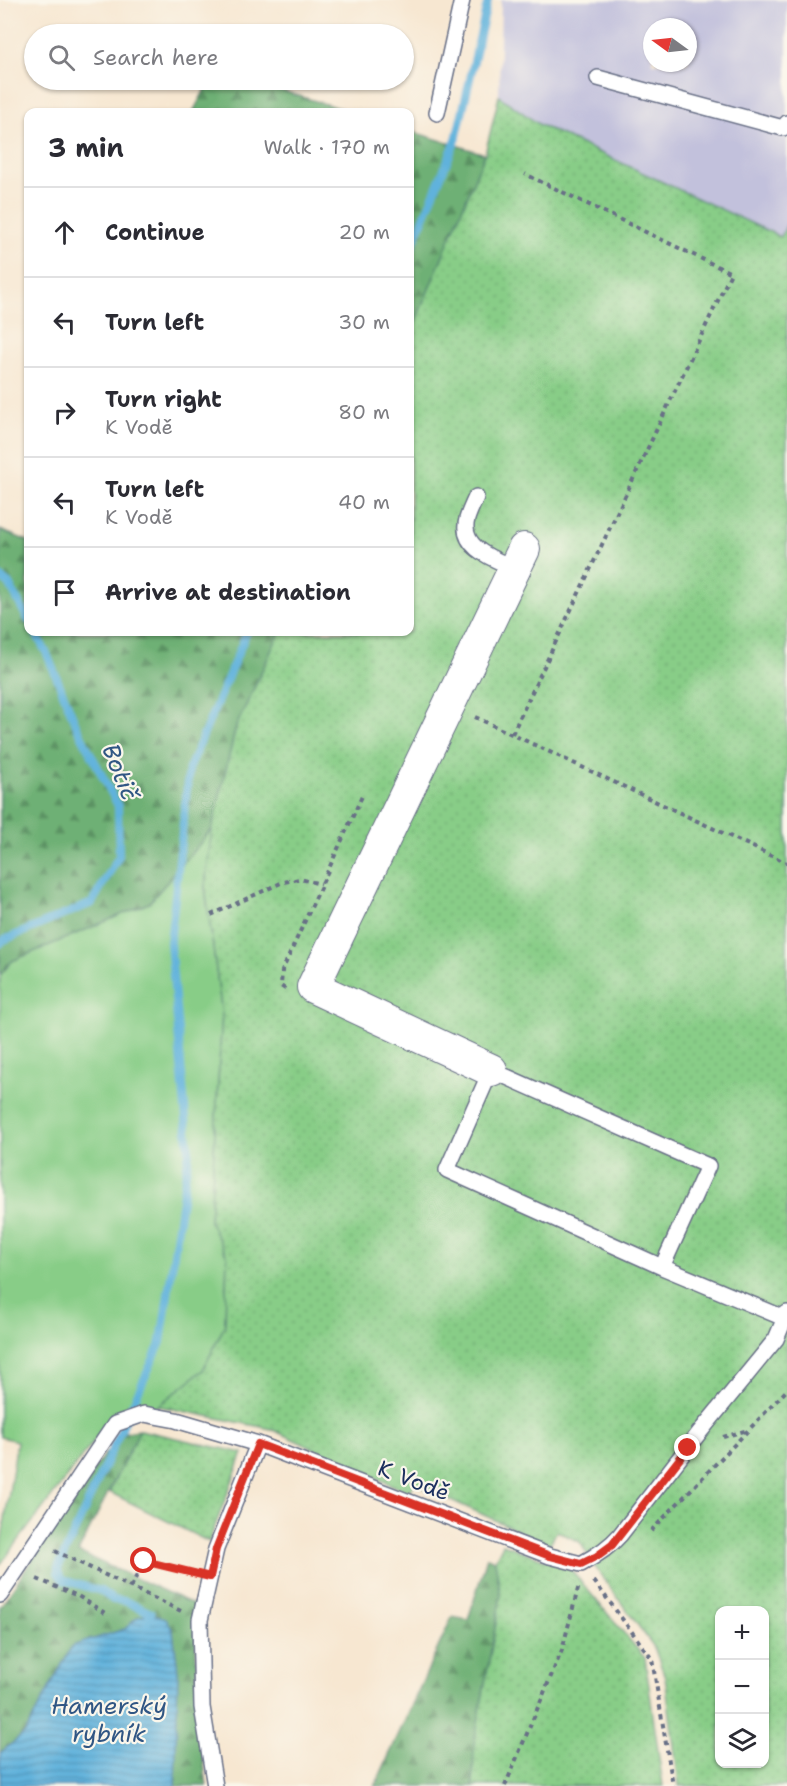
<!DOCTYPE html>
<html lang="en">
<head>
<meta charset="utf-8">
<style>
	body { margin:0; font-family:"Shantell Sans",sans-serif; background:#f2f2f3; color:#2b2b33 }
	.controls { position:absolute; right:18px; bottom:18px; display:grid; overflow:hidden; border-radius:12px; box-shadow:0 2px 4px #0004 }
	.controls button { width:54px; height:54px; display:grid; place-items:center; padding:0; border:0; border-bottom:2px solid #e1e1e2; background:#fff; color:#2b2b33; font:30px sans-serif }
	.compass { position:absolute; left:643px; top:18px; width:54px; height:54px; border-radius:50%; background:#fff; box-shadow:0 2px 4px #0004; rotate:285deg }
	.stop { position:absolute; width:18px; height:18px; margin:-14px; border:4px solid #d93025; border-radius:50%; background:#fff }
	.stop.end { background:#d93025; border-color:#fff; box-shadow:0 2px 6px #0008 }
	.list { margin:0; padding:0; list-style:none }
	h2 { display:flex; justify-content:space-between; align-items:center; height:78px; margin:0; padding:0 24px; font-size:26px }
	h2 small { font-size:20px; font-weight:400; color:#7c7c81 }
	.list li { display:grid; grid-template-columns:39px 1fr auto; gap:18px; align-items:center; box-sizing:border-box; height:90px; padding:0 24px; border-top:2px solid #e1e1e2 }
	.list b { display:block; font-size:22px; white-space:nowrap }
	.list p { margin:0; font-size:20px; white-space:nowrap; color:#7c7c81 }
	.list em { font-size:20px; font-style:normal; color:#7c7c81 }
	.icon { flex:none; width:33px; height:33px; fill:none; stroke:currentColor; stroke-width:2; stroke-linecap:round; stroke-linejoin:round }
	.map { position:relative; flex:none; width:787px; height:1786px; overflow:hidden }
	.search { position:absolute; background:#fff; box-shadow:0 2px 4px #0004; left:24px; top:24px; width:390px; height:66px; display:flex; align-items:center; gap:15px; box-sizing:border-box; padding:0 21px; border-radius:33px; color:#7c7c81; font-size:22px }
	.panel { position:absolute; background:#fff; box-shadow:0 2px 4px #0004; left:24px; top:108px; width:390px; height:528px; border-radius:12px }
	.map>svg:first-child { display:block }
	.industrial { fill:#c2c1dc; fill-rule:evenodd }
	.grass { fill:#88cd87; stroke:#527e72; stroke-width:1.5 }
	.forest { fill:url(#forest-firs); stroke:#447069; stroke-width:1.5 }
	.park { fill:url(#park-dots); stroke:#527e72; stroke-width:1.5; fill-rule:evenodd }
	.water { fill:url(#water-rules); stroke:#3e709d; stroke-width:1.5 }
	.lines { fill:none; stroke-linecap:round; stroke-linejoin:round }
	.stream { stroke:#61b2dc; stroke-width:8 }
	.lane-casing { stroke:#686f86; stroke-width:18 }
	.street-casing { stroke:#686f86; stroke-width:34 }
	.path { stroke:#686f86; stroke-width:4; stroke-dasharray:4.5 4.5; stroke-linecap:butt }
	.lane { stroke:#fff; stroke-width:15 }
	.street { stroke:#fff; stroke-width:32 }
	.route { stroke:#d93025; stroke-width:8 }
	.labels { text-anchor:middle; stroke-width:4.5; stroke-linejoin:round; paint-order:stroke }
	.street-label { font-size:22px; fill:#1b2f5e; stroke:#fbf7ec }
	.water-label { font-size:24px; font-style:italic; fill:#305684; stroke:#fbf7ec }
</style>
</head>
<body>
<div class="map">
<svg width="787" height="1786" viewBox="0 0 787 1786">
	<defs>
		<pattern id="forest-firs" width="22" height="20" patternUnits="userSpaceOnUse" patternTransform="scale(1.5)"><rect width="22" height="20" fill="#6eb074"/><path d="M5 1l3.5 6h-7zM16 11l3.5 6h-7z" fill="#5a9062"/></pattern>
		<pattern id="park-dots" width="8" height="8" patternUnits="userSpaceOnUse" patternTransform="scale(1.5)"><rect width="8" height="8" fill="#88cd87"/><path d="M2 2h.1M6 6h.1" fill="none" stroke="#75b077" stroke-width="1.8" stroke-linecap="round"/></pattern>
		<pattern id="water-rules" width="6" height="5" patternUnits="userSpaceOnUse" patternTransform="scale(1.5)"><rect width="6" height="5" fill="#61b2dc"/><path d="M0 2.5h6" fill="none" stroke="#4f91b6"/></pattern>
	</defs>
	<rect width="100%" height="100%" fill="#fbf7ec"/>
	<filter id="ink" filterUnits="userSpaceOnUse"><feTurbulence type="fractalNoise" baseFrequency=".0167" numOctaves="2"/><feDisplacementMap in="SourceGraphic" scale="12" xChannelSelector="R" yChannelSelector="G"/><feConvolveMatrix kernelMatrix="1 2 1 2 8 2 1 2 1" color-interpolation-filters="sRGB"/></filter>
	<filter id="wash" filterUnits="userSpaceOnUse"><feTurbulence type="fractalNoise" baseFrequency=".008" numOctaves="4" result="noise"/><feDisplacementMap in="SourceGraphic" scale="24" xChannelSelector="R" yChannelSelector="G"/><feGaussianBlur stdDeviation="1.35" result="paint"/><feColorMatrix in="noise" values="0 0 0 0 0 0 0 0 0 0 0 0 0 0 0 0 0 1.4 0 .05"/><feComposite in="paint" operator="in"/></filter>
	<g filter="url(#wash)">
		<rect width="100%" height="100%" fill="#f7e7d1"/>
		<!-- industrial -->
		<path class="industrial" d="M501,0H787V224L782,237L540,125L499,96ZM652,27H688V63H652Z"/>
		<!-- grass -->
		<path class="grass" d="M212,829L205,887L222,1014L210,1222L227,1256L225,1325L203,1370L158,1406L109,1421L0,1565V1551L17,1441L0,1437V975L12,961L149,903Z"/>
		<!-- forest -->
		<path class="forest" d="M210,80H247L352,112H193Z
			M410,131L485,154L410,335Z
			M0,530L28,541V632H280L236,727L212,829L149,903L12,961L0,975Z
			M140,1430L78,1552L195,1605L198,1720L207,1786H175V1730L138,1617L125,1629L72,1646L25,1733L0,1753V1607L103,1456L125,1432Z
			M487,1557L495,1560L501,1596L474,1744L473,1786H375L452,1617L468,1620Z"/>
		<!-- park -->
		<path class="park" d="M499,96L540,125L781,237L787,224V1786H679L665,1677L654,1647L597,1570L580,1542L557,1531L549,1545L414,1483L409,1493L271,1429L158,1406L203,1370L225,1325L227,1256L210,1222L222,1014L205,887L212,829L236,727L280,632H410V335L485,154ZM720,1610H764V1764H720Z
			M140,1430L243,1453L209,1542L109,1492Z
			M503,1544L570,1569L645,1658L663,1786H473L474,1744L501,1596L495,1560Z"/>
		<!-- water -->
		<path class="water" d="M151,1613L166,1618L173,1631L178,1672L175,1786H0V1753L25,1733L72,1646L125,1629L138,1617Z"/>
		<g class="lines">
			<!-- stream -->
			<path class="stream" d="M410,251L456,140L488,0
				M0,577L9,584L28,620
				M0,944L4,940L92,903L119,856L118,806L77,727L47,654L35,632
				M147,1623L151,1613L125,1601L113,1600L101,1591L63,1580L58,1573V1568L161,1342L189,1152L170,943L189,769L247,632"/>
		</g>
	</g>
	<g filter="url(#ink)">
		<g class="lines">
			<!-- lane casing -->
			<g class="lane-casing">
				<path id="lane" d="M598,78L783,128L787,123
					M437,113L462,0
					M476,497C473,504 469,512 467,519C459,548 494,559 514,568
					M662,1267L708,1166L491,1070L447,1170L662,1267L784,1318
					M0,1595L115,1424L144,1414L176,1420L258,1444L550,1556L581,1564C596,1556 609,1548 620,1535L699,1433L776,1339L787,1313
					M215,1786L202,1707L200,1620L216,1549L258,1444"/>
			</g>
			<!-- street casing -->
			<g class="street-casing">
				<path id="street" d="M491,1070L313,987L524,549"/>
			</g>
			<!-- path -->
			<path class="path" d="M475,717L787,863
				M512,734L731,273L525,174
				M211,915L283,882L300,879L321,884
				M285,989L281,986L282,971L363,794
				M723,1437L748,1430
				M651,1531L787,1390
				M55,1551L181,1611
				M37,1579L78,1596L108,1615
				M594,1581L652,1659L673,1786
				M131,1587L144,1561L190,1573
				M505,1786L562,1650L579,1585"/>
			<!-- lane -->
			<use href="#lane" class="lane"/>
			<!-- street -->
			<use href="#street" class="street"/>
		</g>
	</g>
	<g class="lines" filter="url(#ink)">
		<!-- route -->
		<path class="route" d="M144,1561L210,1577L216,1549L258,1444L550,1556L581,1564L597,1556L612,1545L688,1448"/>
	</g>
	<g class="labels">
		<!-- street labels -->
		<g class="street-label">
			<text transform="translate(414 1480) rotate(21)" y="8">K Vodě</text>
		</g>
		<!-- water labels -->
		<g class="water-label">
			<text transform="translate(120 772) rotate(68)" y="8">Botič</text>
			<text x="109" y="1714">Hamerský<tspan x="109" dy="28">rybník</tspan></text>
		</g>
	</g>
</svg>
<div class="controls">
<button>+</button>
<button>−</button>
<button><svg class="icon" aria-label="layers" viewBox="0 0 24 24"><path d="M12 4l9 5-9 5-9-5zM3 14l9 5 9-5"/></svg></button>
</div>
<svg class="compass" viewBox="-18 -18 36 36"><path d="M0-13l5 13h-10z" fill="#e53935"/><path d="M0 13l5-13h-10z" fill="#7c7c81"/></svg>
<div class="stop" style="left:144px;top:1561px"></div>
<div class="stop end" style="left:688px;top:1448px"></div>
<div class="search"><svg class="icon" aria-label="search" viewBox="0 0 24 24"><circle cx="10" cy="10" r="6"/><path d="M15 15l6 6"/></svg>Search here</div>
<section class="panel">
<h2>3 min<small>Walk · 170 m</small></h2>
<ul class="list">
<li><svg class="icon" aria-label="ahead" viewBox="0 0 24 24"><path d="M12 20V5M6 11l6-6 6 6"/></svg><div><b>Continue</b></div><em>20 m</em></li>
<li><svg class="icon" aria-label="left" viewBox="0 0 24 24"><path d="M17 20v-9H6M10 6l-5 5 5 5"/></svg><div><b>Turn left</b></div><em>30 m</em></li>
<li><svg class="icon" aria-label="right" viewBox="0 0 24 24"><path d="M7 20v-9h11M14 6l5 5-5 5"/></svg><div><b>Turn right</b><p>K Vodě</p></div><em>80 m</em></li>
<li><svg class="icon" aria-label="left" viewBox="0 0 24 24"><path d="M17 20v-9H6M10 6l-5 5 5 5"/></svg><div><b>Turn left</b><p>K Vodě</p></div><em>40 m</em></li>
<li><svg class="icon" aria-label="arrive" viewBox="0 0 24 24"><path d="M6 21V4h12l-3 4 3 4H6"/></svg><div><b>Arrive at destination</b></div></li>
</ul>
</section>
</div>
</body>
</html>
